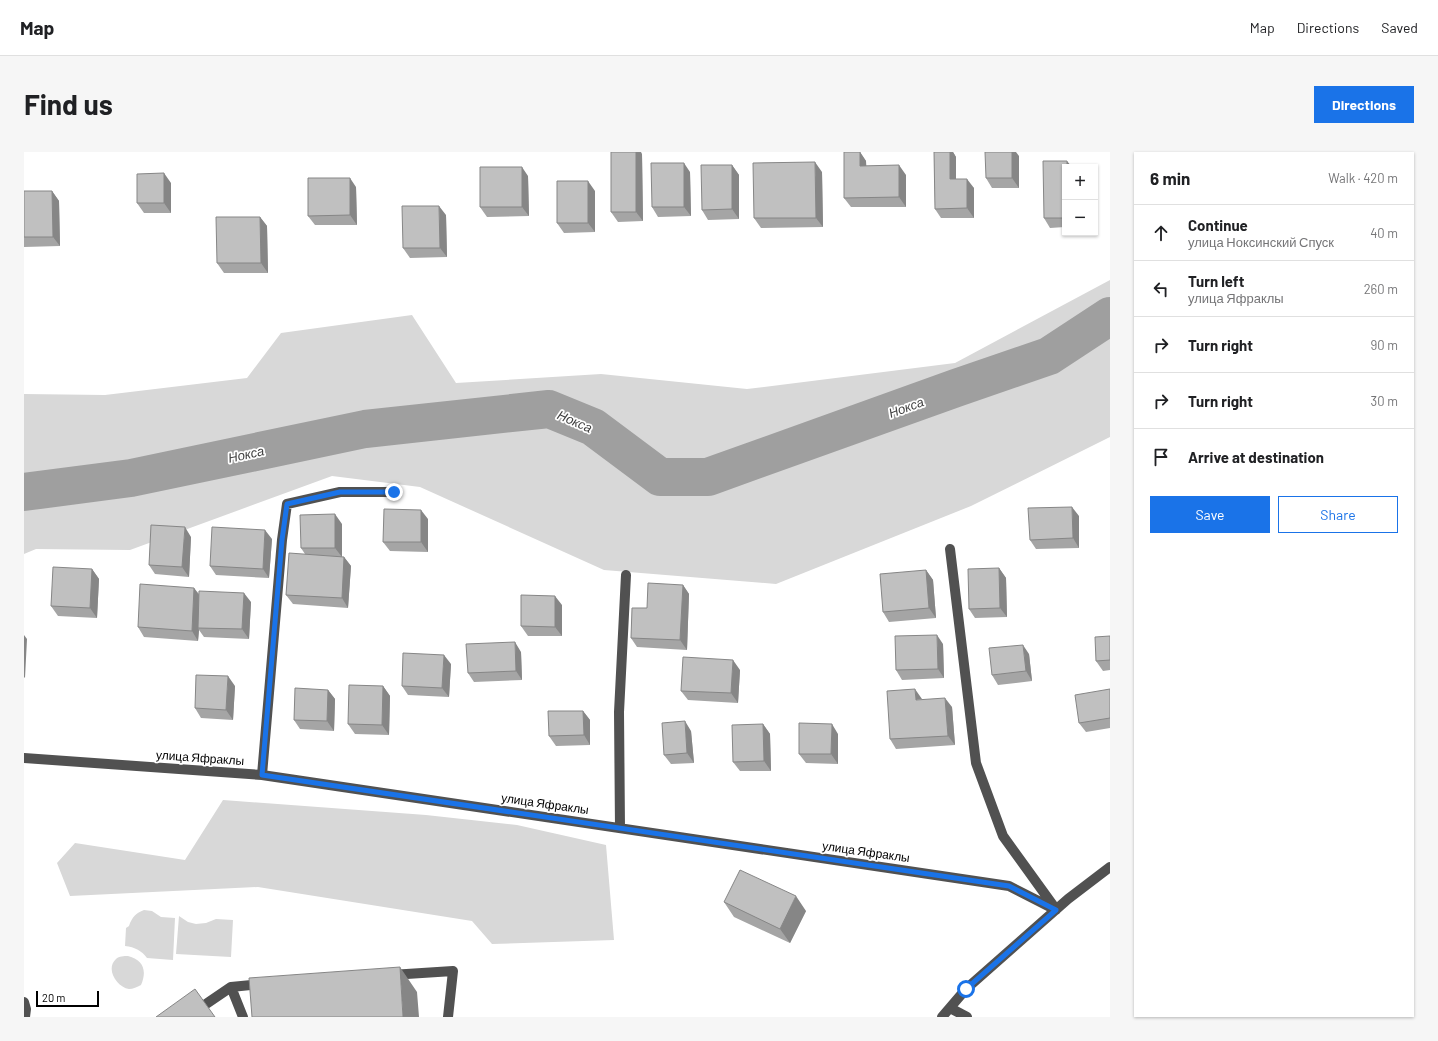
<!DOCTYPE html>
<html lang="en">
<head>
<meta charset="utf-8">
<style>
	body { margin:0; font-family:Barlow,sans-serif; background:#f6f6f6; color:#202124 }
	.controls { position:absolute; right:12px; top:12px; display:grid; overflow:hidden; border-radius:0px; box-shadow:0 1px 3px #0004 }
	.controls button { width:36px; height:36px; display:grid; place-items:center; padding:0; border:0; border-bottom:1px solid #e0e0e0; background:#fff; color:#202124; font:20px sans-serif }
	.scale { position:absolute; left:12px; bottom:10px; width:63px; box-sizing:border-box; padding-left:4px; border:2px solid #000; border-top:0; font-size:11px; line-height:14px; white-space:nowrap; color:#000; -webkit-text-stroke:3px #fff; paint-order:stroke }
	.stop { position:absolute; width:12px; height:12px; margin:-9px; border:3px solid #1a73e8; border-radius:50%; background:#fff }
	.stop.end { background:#1a73e8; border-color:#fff; box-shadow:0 1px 4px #0008 }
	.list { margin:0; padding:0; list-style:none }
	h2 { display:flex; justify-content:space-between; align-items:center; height:52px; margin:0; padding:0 16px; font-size:17px }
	h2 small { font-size:13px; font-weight:400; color:#757577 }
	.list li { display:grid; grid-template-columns:26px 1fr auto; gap:12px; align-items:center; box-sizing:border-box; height:56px; padding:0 16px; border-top:1px solid #e0e0e0 }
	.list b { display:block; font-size:15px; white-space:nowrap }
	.list p { margin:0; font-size:13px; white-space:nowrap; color:#757577 }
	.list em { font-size:13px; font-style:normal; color:#757577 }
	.actions { display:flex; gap:8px; padding:12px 16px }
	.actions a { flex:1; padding:9px 0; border:1px solid #1a73e8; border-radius:0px; text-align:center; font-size:14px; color:#1a73e8 }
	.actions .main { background:#1a73e8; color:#fff }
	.icon { flex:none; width:22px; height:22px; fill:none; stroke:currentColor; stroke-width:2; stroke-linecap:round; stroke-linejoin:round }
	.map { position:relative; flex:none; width:1086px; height:865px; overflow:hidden; border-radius:0px }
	header { display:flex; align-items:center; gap:24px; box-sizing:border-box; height:56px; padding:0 20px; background:#fff; border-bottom:1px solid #e0e0e0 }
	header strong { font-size:19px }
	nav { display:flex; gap:22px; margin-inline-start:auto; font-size:14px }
	.intro { display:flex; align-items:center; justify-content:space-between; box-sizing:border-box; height:96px; padding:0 24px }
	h1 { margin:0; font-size:28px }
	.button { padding:10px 18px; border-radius:0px; background:#1a73e8; color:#fff; font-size:14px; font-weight:700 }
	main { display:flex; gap:24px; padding:0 24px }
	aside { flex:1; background:#fff; border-radius:0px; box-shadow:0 1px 3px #0004 }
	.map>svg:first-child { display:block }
	.green { fill:#d8d8d8 }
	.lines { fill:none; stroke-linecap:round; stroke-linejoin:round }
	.river { stroke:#9f9f9f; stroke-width:38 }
	.minor { stroke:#515151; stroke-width:10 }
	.wall { fill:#a5a5a5 }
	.shaded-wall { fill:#868686 }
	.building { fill:#c0c0c0; stroke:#868686 }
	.route { stroke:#1a73e8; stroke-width:5 }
	.labels { text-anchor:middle; stroke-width:3.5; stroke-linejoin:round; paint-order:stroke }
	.street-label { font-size:12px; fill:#000; stroke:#fff }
	.water-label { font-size:13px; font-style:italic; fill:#404040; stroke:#fff }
</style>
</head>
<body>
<header>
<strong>Map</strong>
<nav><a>Map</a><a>Directions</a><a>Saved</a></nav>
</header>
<div class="intro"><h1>Find us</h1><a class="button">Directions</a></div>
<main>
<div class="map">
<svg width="1086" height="865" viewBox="0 0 1086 865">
	<rect width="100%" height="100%" fill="#fff"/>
	<!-- green -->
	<path class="green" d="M1086,128V285L947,354L752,432L580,418L396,335L308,324L106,398L12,397L0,402V242L81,243L223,226L257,181L388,163L432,231L577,222L723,237L931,211Z
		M199,648L402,663L493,673L582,693L590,788L468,792L448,769L234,735L46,744L33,711L51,691L161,708Z
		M120,758L128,759L137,765L151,766L149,808L123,806C118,799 111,795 101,794L102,776L105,774C108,765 112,761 120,758Z
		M155,764L164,770L172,772L182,771L192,767L209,768L207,805L152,802Z
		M104,804C120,808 123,819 117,833C113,835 109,837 105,837C93,835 81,817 92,807C95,804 100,804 104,804Z"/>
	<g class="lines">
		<!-- river -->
		<path class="river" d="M0,340L107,326L341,277L525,257L569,275L636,325H684L932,236L1025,204L1086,164"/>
		<!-- minor -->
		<path class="minor" d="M926,397L952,611L979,684L1031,756
			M0,606L238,623L985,734L1032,758
			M238,623L258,388L263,352L316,340H370
			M596,676L595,560L602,423
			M367,823L429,819L424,865
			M207,835L219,865
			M0,850L2,857L1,865
			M926,856L943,865
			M163,865L207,835L238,832
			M918,865L942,837L1044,747L1086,715"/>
	</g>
	<!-- wall -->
	<path class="wall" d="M820,0H836L842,9V14L882,23V55H827L820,46Z
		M910,0H929L932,5V27L950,36V66H917L911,57Z
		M618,2L619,69L594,70L587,60Z
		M995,4V36H968L962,26Z
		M708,13L715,23V67L684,68L678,58Z
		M1041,15V75L1026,76L1020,66Z
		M666,20L667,64L634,65L628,55Z
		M798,20L799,75L737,76L730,66Z
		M504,24L505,64L463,65L456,55Z
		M147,31V61H120L113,51Z
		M332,35L333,73H291L284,64Z
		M0,39H28L35,49L36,94L0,95Z
		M571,39V80L540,81L533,71Z
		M422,63L423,105L386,106L379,96Z
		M236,65L243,74L244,121H200L193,111Z
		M1055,364V396L1012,397L1006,388Z
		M404,367V400L366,399L359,390Z
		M318,372V405H320L327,414L324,456L269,452L262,443L281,402L277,396Z
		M167,385L165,425L131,422L125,413Z
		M248,387L245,426L192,423L186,414Z
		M975,416L982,426L983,465L951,466L945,457Z
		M68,417L75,427L73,466L34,464L27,454Z
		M902,418L909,428L912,466L865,470L859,460Z
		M659,433L665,442L663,498L613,495L607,486L623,456Z
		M170,436L175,442L227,450L225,487L180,485L175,478L174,489L120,485L114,475Z
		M538,453V484H504L497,474Z
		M1086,484V518L1079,519L1072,509Z
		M919,492L920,526L878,528L872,518Z
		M497,500L498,528L450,530L444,521Z
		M1005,502L1008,529L974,533L968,523Z
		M427,512L425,545L384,543L378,534Z
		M716,518L714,551L664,548L657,539Z
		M211,534L209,568L177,566L171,556Z
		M359,534L366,544L365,583L331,582L324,572Z
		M1086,537V576L1062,580L1055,571Z
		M304,538L311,547L310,579L276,577L270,568Z
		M898,547L928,555L931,593L872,597L866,587Z
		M559,559L566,568V593L532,594L525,584Z
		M739,572L746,582L747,619H716L709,610Z
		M667,579L670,611L647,612L640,603Z
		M814,582V612L782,611L775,602Z
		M700,750L782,759L766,791L710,765Z"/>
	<!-- shaded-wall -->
	<path class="shaded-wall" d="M612,0H617L618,2L619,69L612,60Z
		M836,0L842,9L843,24L836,14Z
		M926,0H929L932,5V36L926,27Z
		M988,0H992L995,4V36L988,26Z
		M1043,9L1048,15H1043Z
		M791,10L798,20L799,75L792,66Z
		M660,11L666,20L667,64L660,55Z
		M708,13L715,23V67L708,57Z
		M875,13L882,23V55L875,45Z
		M498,15L504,24L505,64L498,55Z
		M140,21L147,31V61L140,51Z
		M326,26L332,35L333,73L326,63Z
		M943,27L950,36V66L943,56Z
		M564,29L571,39V80L564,71Z
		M28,39L35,49L36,94L29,85Z
		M415,54L422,63L423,105L416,96Z
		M236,65L243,74L244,121L237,111Z
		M1048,355L1055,364V396L1049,386Z
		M397,358L404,367V400L397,390Z
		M311,362L318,372V405L311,396Z
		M161,375L167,385L165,425L158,415Z
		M241,378L248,387L245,426L239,417Z
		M320,405L327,414L324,456L318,446Z
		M975,416L982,426L983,465L976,456Z
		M68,417L75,427L73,466L66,456Z
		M902,418L909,428L912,466L905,456Z
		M659,433L665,442L663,498L656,488Z
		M170,436L177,446L174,476L175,478L174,489L168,479Z
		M220,441L227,450L225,487L218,477Z
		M531,444L538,453V484L531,475Z
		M0,483L3,487L1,526L0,525Z
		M913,483L919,492L920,526L914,517Z
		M491,490L497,500L498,528L492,519Z
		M999,493L1005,502L1008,529L1002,519Z
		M420,503L427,512L425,545L418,536Z
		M709,508L716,518L714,551L707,541Z
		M204,524L211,534L209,568L202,558Z
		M359,534L366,544L365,583L358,573Z
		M891,537L898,547L892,548Z
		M304,538L311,547L310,579L303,569Z
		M921,546L928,555L931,593L924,584Z
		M559,559L566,568V593L560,583Z
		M661,569L667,579L670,611L663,601Z
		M739,572L746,582L747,619L740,609Z
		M808,572L814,582V612L807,602Z
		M772,744L782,759L766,791L756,777Z
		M376,815L393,840L395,865H379Z"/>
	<!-- building -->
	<path class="building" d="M587,0H612V60H587Z
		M820,0H836V14L875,13V45L820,46Z
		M910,0H926V27H943V56L911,57Z
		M961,0H988V26H962Z
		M1019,9H1043V15H1041V66H1020Z
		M791,10L792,66H730L729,11Z
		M627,11H660V55H628Z
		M677,13H708V57L678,58Z
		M456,15H498V55H456Z
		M140,21V51H113V22Z
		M284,26H326V63L284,64Z
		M533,29H564V71H533Z
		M0,39H28L29,85H0Z
		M378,54H415L416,96H379Z
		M192,65H236L237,111H193Z
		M1048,355L1049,386L1006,388L1004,356Z
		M360,357L397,358V390H359Z
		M311,362V396H277L276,363Z
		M127,373L161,375L158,415L125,413Z
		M188,375L241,378L239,417L186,414Z
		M265,401L320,405L318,446L262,443Z
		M29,415L68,417L66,456L27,454Z
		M975,416L976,456L945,457L944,417Z
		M902,418L905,456L859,460L856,422Z
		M624,431L659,433L656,488L607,486L608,456H623Z
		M116,432L170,436L168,479L114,475Z
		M175,439L220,441L218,477L174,476Z
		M497,443L531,444V475L497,474Z
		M913,483L914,517L872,518L871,484Z
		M1086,484V508L1072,509L1071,485Z
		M491,490L492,519L444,521L442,492Z
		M999,493L1002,519L968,523L965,496Z
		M379,501L420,503L418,536L378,534Z
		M659,505L709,508L707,541L657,539Z
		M172,523L204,524L202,558L171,556Z
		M325,533L359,534L358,573L324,572Z
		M271,536L304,538L303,569L270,568Z
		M891,537L892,548L921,546L924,584L866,587L863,539Z
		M1086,537V566L1055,571L1051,543Z
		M524,559H559L560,583L525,584Z
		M661,569L663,601L640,603L638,571Z
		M775,571L808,572L807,602H775Z
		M739,572L740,609L709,610L708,573Z
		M716,718L772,744L756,777L700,750Z
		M376,815L379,865H228L225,826Z
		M171,837L191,865H132Z"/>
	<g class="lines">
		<!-- route -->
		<path class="route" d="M370,340H316L263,352L258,388L238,623L985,734L1032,758L942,837"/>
	</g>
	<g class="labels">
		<!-- street labels -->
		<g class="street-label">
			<text transform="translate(176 606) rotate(4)" y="4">улица Яфраклы</text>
			<text transform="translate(521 652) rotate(8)" y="4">улица Яфраклы</text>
			<text transform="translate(842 700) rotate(8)" y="4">улица Яфраклы</text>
		</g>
		<!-- water labels -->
		<g class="water-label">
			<text transform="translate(882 255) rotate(-20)" y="5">Нокса</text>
			<text transform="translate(551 269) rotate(24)" y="5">Нокса</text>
			<text transform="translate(222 302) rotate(-12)" y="5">Нокса</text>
		</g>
	</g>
</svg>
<div class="controls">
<button>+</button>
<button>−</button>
</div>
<div class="scale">20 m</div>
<div class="stop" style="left:942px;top:837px"></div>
<div class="stop end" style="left:370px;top:340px"></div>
</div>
<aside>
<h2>6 min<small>Walk · 420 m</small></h2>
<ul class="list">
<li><svg class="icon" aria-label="ahead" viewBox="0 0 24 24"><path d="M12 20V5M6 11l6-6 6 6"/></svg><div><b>Continue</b><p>улица Ноксинский Спуск</p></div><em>40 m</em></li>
<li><svg class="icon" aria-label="left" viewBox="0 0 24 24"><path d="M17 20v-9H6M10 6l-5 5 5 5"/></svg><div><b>Turn left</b><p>улица Яфраклы</p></div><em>260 m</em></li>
<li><svg class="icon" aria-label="right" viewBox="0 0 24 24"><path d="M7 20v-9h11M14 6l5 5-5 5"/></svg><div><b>Turn right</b></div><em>90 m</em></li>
<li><svg class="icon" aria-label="right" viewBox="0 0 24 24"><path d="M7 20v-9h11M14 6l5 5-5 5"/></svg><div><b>Turn right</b></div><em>30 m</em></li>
<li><svg class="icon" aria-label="arrive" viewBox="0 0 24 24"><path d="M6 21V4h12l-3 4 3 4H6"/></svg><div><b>Arrive at destination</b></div></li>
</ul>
<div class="actions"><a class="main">Save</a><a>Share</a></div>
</aside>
</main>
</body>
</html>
